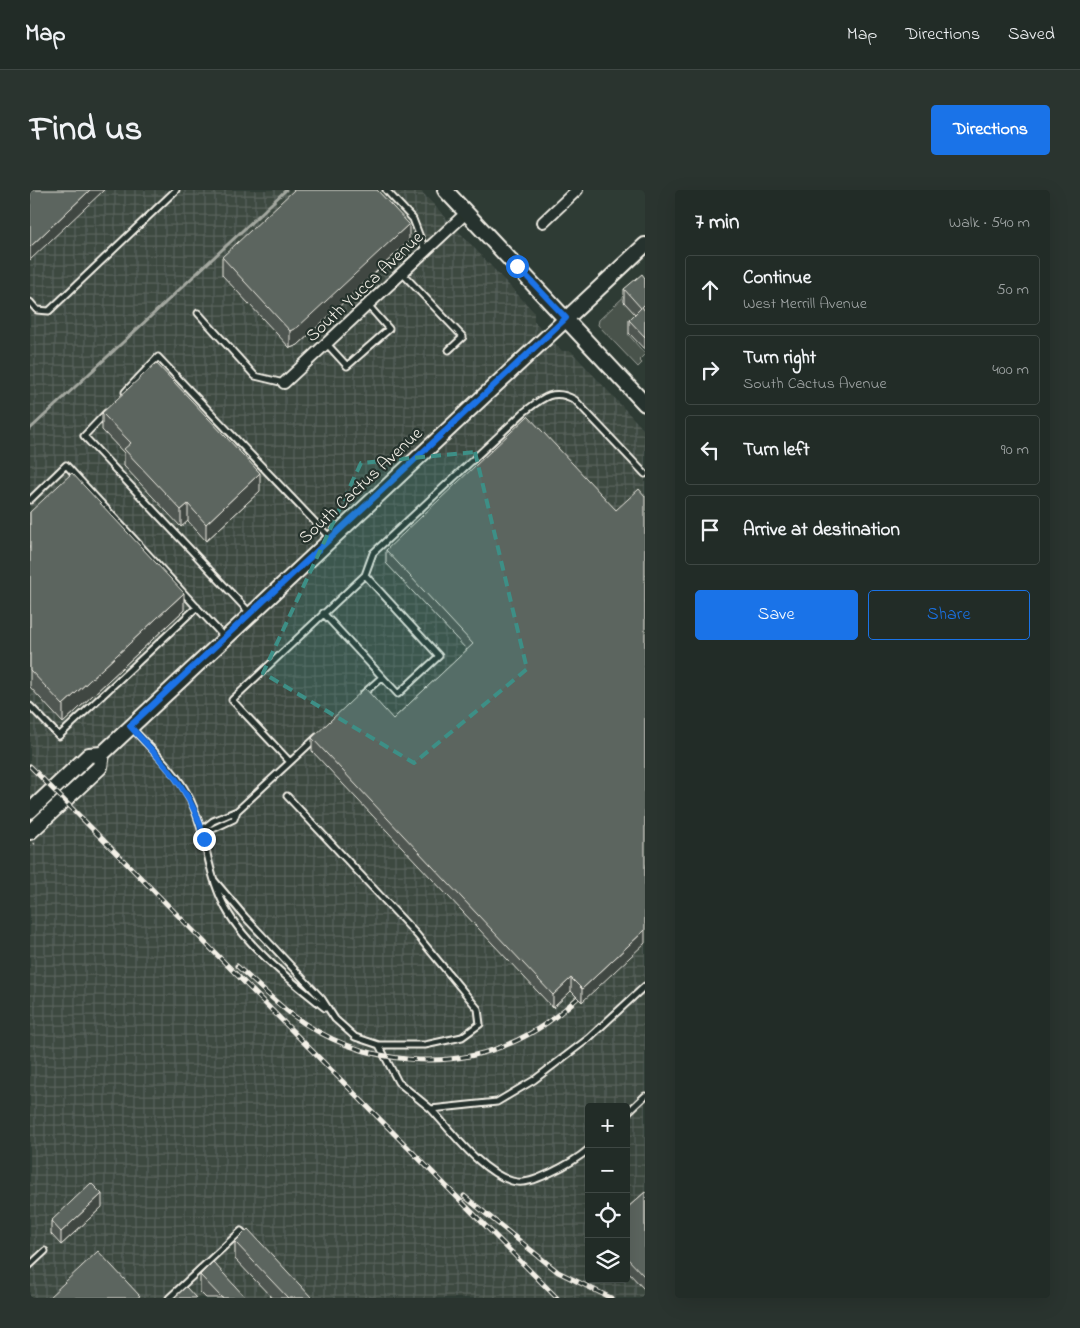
<!DOCTYPE html>
<html lang="en">
<head>
<meta charset="utf-8">
<style>
	body { margin:0; font-family:"Indie Flower",sans-serif; background:#2a342f; color:#f1f3f6 }
	.controls { position:absolute; right:15px; bottom:15px; display:grid; overflow:hidden; border-radius:5px; box-shadow:0 5px 20px #0002 }
	.controls button { width:45px; height:45px; display:grid; place-items:center; padding:0; border:0; border-bottom:1px solid #3f4844; background:#222c27; color:#f1f3f6; font:25px sans-serif }
	.stop { position:absolute; width:15px; height:15px; margin:-11px; border:4px solid #1a73e8; border-radius:50%; background:#fff }
	.stop.end { background:#1a73e8; border-color:#fff; box-shadow:0 1px 5px #0008 }
	.list { margin:0; padding:0; list-style:none }
	h2 { display:flex; justify-content:space-between; align-items:center; height:65px; margin:0; padding:0 20px; font-size:21px }
	h2 small { font-size:16px; font-weight:400; color:#a2a7a7 }
	.list li { display:grid; grid-template-columns:32px 1fr auto; gap:15px; align-items:center; box-sizing:border-box; height:70px; margin:0 10px 10px; padding:0 10px; border:1px solid #3f4844; border-radius:5px }
	.list b { display:block; font-size:19px; white-space:nowrap }
	.list p { margin:0; font-size:16px; white-space:nowrap; color:#a2a7a7 }
	.list em { font-size:16px; font-style:normal; color:#a2a7a7 }
	.actions { display:flex; gap:10px; padding:15px 20px }
	.actions a { flex:1; padding:11px 0; border:1px solid #1a73e8; border-radius:5px; text-align:center; font-size:18px; color:#1a73e8 }
	.actions .main { background:#1a73e8; color:#fff }
	.icon { flex:none; width:28px; height:28px; fill:none; stroke:currentColor; stroke-width:2; stroke-linecap:round; stroke-linejoin:round }
	.map { position:relative; flex:none; width:615px; height:1108px; overflow:hidden; border-radius:5px }
	header { display:flex; align-items:center; gap:30px; box-sizing:border-box; height:70px; padding:0 25px; background:#222c27; border-bottom:1px solid #3f4844 }
	header strong { font-size:24px }
	nav { display:flex; gap:28px; margin-inline-start:auto; font-size:18px }
	.intro { display:flex; align-items:center; justify-content:space-between; box-sizing:border-box; height:120px; padding:0 30px }
	h1 { margin:0; font-size:35px }
	.button { padding:12px 22px; border-radius:5px; background:#1a73e8; color:#fff; font-size:18px; font-weight:700 }
	main { display:flex; gap:30px; padding:0 30px }
	aside { flex:1; background:#222c27; border-radius:5px; box-shadow:0 5px 20px #0002 }
	.map>svg:first-child { display:block }
	.industrial { fill:url(#industrial-grid); fill-rule:evenodd }
	.grass { fill:#48524c; stroke:#9ea29a }
	.lines { fill:none; stroke-linecap:round; stroke-linejoin:round }
	.stream { stroke:#a4a8a0; stroke-width:3 }
	.service-casing { stroke:#f4f1e8; stroke-width:9 }
	.minor-casing { stroke:#f4f1e8; stroke-width:14 }
	.secondary-casing { stroke:#f4f1e8; stroke-width:18 }
	.path { stroke:#f4f1e8; stroke-width:2; stroke-dasharray:1 4; stroke-linecap:butt }
	.service { stroke:#26332d; stroke-width:5 }
	.minor { stroke:#26332d; stroke-width:10 }
	.secondary { stroke:#26332d; stroke-width:14 }
	.rail-casing { stroke:#f4f1e8; stroke-width:5 }
	.rail { stroke:#26332d; stroke-width:3; stroke-dasharray:9; stroke-linecap:butt }
	.wall { fill:#4f5751; stroke:#f4f1e8 }
	.shaded-wall { fill:#404742; stroke:#f4f1e8 }
	.building { fill:#5c655e; stroke:#f4f1e8 }
	.route { stroke:#1a73e8; stroke-width:6 }
	.marked { fill:#3d8f86; fill-opacity:0.2; stroke:#3d8f86; stroke-width:4; stroke-dasharray:10 6; stroke-linejoin:round }
	.labels { text-anchor:middle; stroke-width:4.5; stroke-linejoin:round; paint-order:stroke }
	.street-label { font-size:18px; fill:#f4f1e8; stroke:#26332d }
</style>
</head>
<body>
<header>
<strong>Map</strong>
<nav><a>Map</a><a>Directions</a><a>Saved</a></nav>
</header>
<div class="intro"><h1>Find us</h1><a class="button">Directions</a></div>
<main>
<div class="map">
<svg width="615" height="1108" viewBox="0 0 615 1108">
	<defs>
		<pattern id="industrial-grid" width="8" height="8" patternUnits="userSpaceOnUse" patternTransform="scale(1.25)"><rect width="8" height="8" fill="#3c4841"/><path d="M0 4h8M4 0v8" fill="none" stroke="#59635c"/></pattern>
	</defs>
	<rect width="100%" height="100%" fill="#2e3b34"/>
	<filter id="ink" filterUnits="userSpaceOnUse"><feTurbulence type="fractalNoise" baseFrequency=".02" numOctaves="2"/><feDisplacementMap in="SourceGraphic" scale="10" xChannelSelector="R" yChannelSelector="G"/><feConvolveMatrix kernelMatrix="1 2 1 2 8 2 1 2 1" color-interpolation-filters="sRGB"/></filter>
	<g filter="url(#ink)">
		<!-- industrial -->
		<path class="industrial" d="M0,0H390L504,122V131L532,161H541L615,241V1108H0ZM559,917H596V1089H559Z"/>
		<!-- grass -->
		<path class="grass" d="M615,87L611,131L598,144L615,164L609,170L612,173L608,177L568,135L569,130Z"/>
		<g class="lines">
			<!-- stream -->
			<path class="stream" d="M0,239L256,0"/>
			<!-- service casing -->
			<g class="service-casing">
				<path id="service" d="M356,0L383,29L395,60
					M372,83L433,147L419,160
					M0,112L7,120L19,121L146,0
					M168,123L225,186L254,193
					M296,153L317,176L359,139L338,115
					M95,202L128,167L301,349
					M76,223L54,246L220,423
					M0,310L36,275L194,447
					M293,423L368,504L409,466L335,385L343,363L493,223C511,209 523,197 545,210L615,284
					M333,504L352,487
					M0,516L29,546L167,417
					M102,538C121,559 145,580 158,605C176,639 176,679 193,713C211,752 262,792 295,818
					M260,572L287,547
					M173,639L183,631L207,621
					M172,640L183,639L204,629L207,621L260,572L202,510L335,385
					M184,690L215,727L292,809L305,829L325,847L349,855H395L432,847L450,834L448,819L387,745L257,606
					M349,855L368,892L401,919L467,912L504,890L559,848L615,796
					M401,919C422,942 451,982 482,991C495,995 509,988 520,983C535,976 546,970 559,959
					M596,924L615,906
					M0,1075L15,1061
					M139,1108L211,1041L218,1048"/>
			</g>
			<!-- minor casing -->
			<g class="minor-casing">
				<path id="minor" d="M513,32L547,0
					M254,193L436,23"/>
			</g>
			<!-- secondary casing -->
			<g class="secondary-casing">
				<path id="secondary" d="M415,0L615,214
					M0,621L59,565L72,564L615,55
					M0,642L70,577L72,564"/>
			</g>
			<!-- path -->
			<path class="path" d="M0,657L5,653"/>
			<!-- service -->
			<use href="#service" class="service"/>
			<!-- minor -->
			<use href="#minor" class="minor"/>
			<!-- secondary -->
			<use href="#secondary" class="secondary"/>
			<!-- rail casing -->
			<g class="rail-casing">
				<path id="rail" d="M0,576L527,1108
					M207,776C225,792 242,809 261,824C330,876 426,886 501,843C522,831 541,815 558,798
					M434,1006L528,1082L581,1108"/>
			</g>
			<!-- rail -->
			<use href="#rail" class="rail"/>
		</g>
		<!-- wall -->
		<path class="wall" d="M379,51L268,155L260,158L192,85V67Z
			M615,88V160L599,143V130L605,124L594,112V99Z
			M72,223L230,301L176,351L158,331L151,337L94,276V263L72,240Z
			M586,320L552,812L541,801L523,818L282,561V548L363,529L437,460L356,373V360Z
			M0,322L154,420L33,533L0,497Z
			M615,1002V1100L596,1080V1019Z
			M72,1017L31,1055L21,1044V1031Z
			M205,1052L282,1108H242L205,1069Z
			M170,1085L216,1108H176L170,1102Z"/>
		<!-- shaded-wall -->
		<path class="shaded-wall" d="M60,0H74L0,70V57Z
			M379,34V51L268,155L260,158V141Z
			M615,114V127L612,117Z
			M230,283V301L176,351V334Z
			M158,314V331L151,337V320Z
			M154,403V420L33,533V515Z
			M615,740V753L552,812V799Z
			M541,788V801L523,818V805Z
			M72,1004V1017L31,1055V1042Z"/>
		<!-- building -->
		<path class="building" d="M0,0H60L0,57Z
			M264,0H347L379,34L268,137L260,141L192,67Z
			M612,84L615,88V114L612,117L615,121V147L599,130L611,118L594,99Z
			M126,173L230,283L176,334L158,314L151,320L94,259L101,253L72,223Z
			M498,226L586,320L609,299L615,306V740L552,799L541,788L523,805L282,548L335,498L363,529L443,454L356,360Z
			M42,283L154,403L33,515L0,480V322Z
			M61,993L72,1004L31,1042L21,1031Z
			M615,1002V1087L596,1067V1019Z
			M218,1039L282,1108H258L205,1052Z
			M68,1061L110,1106L107,1108H18Z
			M183,1072L216,1108H192L170,1085Z
			M156,1097L166,1108H144Z"/>
	</g>
	<g class="lines" filter="url(#ink)">
		<!-- route -->
		<path class="route" d="M174,649C163,600 132,572 100,536L536,128L487,76"/>
	</g>
	<!-- marked area -->
	<path class="marked" d="M445,262L497,479L384,573L233,483L331,273Z"/>
	<g class="labels">
		<!-- street labels -->
		<g class="street-label">
			<text transform="translate(334 96) rotate(-43)" y="6">South Yucca Avenue</text>
			<text transform="translate(330 295) rotate(-43)" y="6">South Cactus Avenue</text>
		</g>
	</g>
</svg>
<div class="controls">
<button>+</button>
<button>−</button>
<button><svg class="icon" aria-label="locate" viewBox="0 0 24 24"><circle cx="12" cy="12" r="6"/><path d="M12 2v4M12 18v4M2 12h4M18 12h4"/></svg></button>
<button><svg class="icon" aria-label="layers" viewBox="0 0 24 24"><path d="M12 4l9 5-9 5-9-5zM3 14l9 5 9-5"/></svg></button>
</div>
<div class="stop" style="left:487px;top:76px"></div>
<div class="stop end" style="left:174px;top:649px"></div>
</div>
<aside>
<h2>7 min<small>Walk · 540 m</small></h2>
<ul class="list">
<li><svg class="icon" aria-label="ahead" viewBox="0 0 24 24"><path d="M12 20V5M6 11l6-6 6 6"/></svg><div><b>Continue</b><p>West Merrill Avenue</p></div><em>50 m</em></li>
<li><svg class="icon" aria-label="right" viewBox="0 0 24 24"><path d="M7 20v-9h11M14 6l5 5-5 5"/></svg><div><b>Turn right</b><p>South Cactus Avenue</p></div><em>400 m</em></li>
<li><svg class="icon" aria-label="left" viewBox="0 0 24 24"><path d="M17 20v-9H6M10 6l-5 5 5 5"/></svg><div><b>Turn left</b></div><em>90 m</em></li>
<li><svg class="icon" aria-label="arrive" viewBox="0 0 24 24"><path d="M6 21V4h12l-3 4 3 4H6"/></svg><div><b>Arrive at destination</b></div></li>
</ul>
<div class="actions"><a class="main">Save</a><a>Share</a></div>
</aside>
</main>
</body>
</html>
